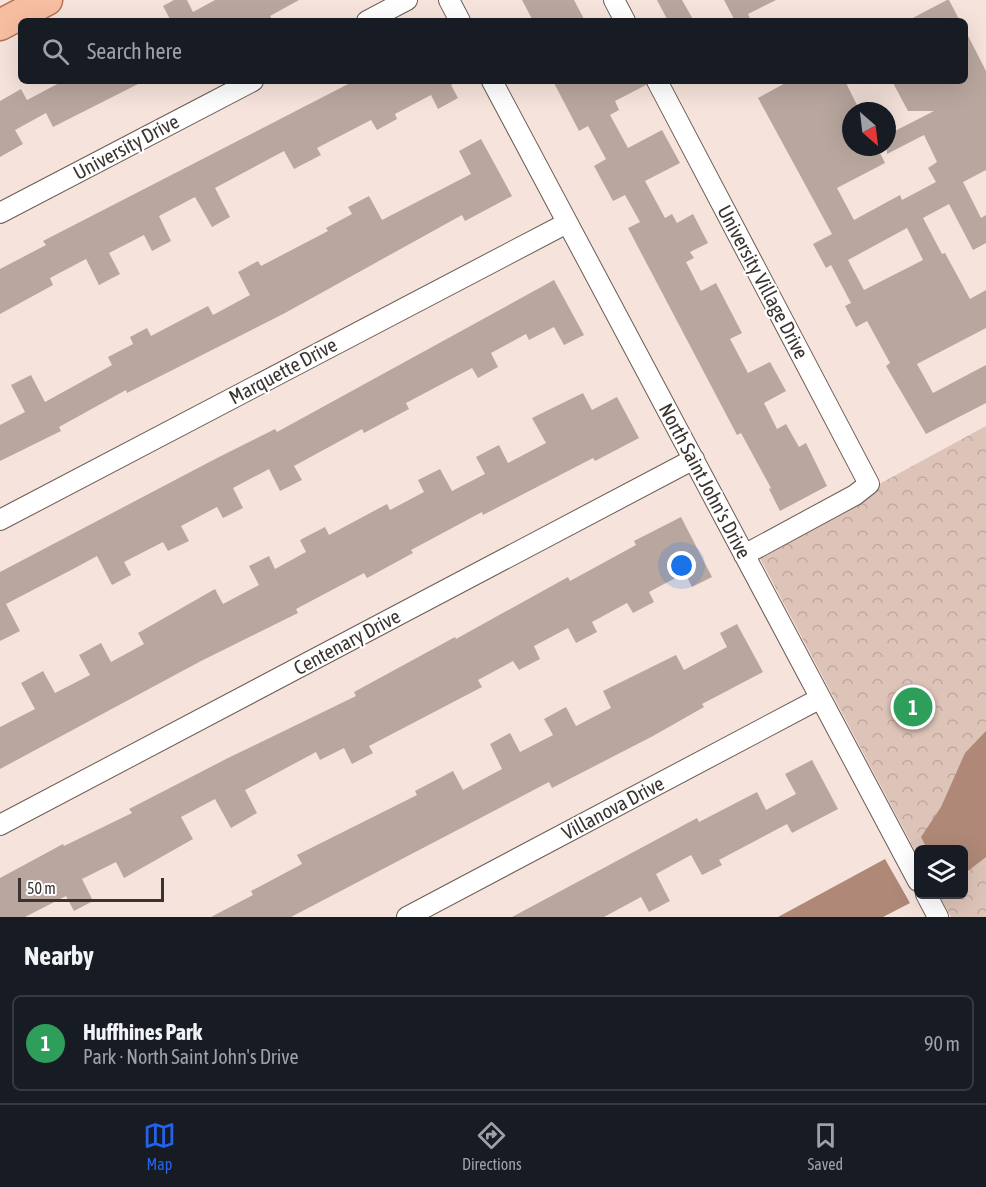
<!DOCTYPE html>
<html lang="en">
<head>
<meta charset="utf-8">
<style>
	body { margin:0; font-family:"Asap Condensed",sans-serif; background:#20242c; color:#f1f3f6 }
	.controls { position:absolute; right:18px; bottom:18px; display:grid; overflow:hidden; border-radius:9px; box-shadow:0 6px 24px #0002 }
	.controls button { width:54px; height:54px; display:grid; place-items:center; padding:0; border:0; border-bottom:2px solid #363941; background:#171b24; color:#f1f3f6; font:30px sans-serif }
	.compass { position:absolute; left:842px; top:102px; width:54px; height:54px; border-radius:50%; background:#171b24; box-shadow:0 6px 24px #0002; rotate:152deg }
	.scale { position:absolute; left:18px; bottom:15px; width:146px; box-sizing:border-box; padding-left:6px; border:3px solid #3a3330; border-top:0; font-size:16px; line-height:21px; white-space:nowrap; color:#3a3330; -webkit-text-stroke:4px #fff; paint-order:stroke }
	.you { position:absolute; left:682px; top:566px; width:21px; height:21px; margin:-15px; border:4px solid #fff; border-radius:50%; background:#1a73e8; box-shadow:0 0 0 9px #1a73e833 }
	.badge { display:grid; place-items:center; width:39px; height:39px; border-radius:50%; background:#2563eb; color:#fff; font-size:20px; font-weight:700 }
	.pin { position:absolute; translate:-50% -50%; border:3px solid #fff; box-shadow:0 2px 6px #0006 }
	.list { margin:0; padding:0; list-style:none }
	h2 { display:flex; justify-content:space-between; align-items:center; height:78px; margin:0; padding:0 24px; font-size:26px }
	h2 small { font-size:20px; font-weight:400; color:#9ea1a6 }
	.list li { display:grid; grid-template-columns:39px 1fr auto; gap:18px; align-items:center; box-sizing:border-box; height:96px; margin:0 12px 12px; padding:0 12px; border:2px solid #363941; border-radius:9px }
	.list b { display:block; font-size:22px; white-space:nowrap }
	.list p { margin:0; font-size:20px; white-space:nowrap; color:#9ea1a6 }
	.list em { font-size:20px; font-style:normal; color:#9ea1a6 }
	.icon { flex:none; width:33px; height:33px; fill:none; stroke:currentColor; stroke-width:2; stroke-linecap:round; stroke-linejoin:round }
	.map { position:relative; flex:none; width:986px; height:917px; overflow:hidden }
	.search { position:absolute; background:#171b24; box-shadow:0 6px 24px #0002; left:18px; right:18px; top:18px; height:66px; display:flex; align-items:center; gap:15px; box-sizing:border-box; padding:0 21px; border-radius:9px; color:#9ea1a6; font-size:22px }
	.sheet { height:186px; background:#171b24 }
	nav { display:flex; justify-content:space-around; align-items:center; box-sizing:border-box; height:84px; border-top:2px solid #363941; background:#171b24; font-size:16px; color:#9ea1a6 }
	nav a { display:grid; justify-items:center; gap:3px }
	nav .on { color:#2563eb }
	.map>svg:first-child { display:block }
	.park { fill:url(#park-crowns) }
	.water { fill:#af8877 }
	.building { fill:#b9a79f; fill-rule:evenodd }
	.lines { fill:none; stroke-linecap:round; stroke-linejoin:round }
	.minor-casing { stroke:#6b5c54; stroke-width:22 }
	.primary-casing { stroke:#b27152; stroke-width:33 }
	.minor { stroke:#fff; stroke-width:20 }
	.primary { stroke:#f8bea2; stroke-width:30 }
	.labels { text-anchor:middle; stroke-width:4.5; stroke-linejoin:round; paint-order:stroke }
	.street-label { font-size:20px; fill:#3a3330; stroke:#fff }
</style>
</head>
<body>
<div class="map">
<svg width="986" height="917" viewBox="0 0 986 917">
	<defs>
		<pattern id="park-crowns" width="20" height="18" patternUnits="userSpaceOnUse" patternTransform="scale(1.5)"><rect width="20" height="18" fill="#dec4b8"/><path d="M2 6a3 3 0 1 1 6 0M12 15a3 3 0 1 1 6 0" fill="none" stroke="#bfa99e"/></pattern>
	</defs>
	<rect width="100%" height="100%" fill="#f6e3db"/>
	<!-- park -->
	<path class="park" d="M986,426V917H951L939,895L964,894V850H918V856L756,551Z"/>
	<!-- water -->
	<path class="water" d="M986,731V857L964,874V850L927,849L921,837L941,807L965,753Z
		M885,859L910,903L883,917H778Z"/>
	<!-- building -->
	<path class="building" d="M174,0H187L193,12L215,0H299L270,16L273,21H171L163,6Z
		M522,0H574L585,21H533Z
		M657,0H682L694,21H668Z
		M724,0H776L748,14L751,21H735Z
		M949,0L960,21H907L947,0Z
		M965,30L986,71V170L963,182L981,218L986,215V243L973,250L949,204L923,218L942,254L945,253L970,299L986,290V328L917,364L933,393L986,365V403L926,434L886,366L890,363L867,321L856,327L845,306L851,303L831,265L826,268L813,244L832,234L758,98L789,81H845L860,111H851V147H877L885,163L837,188L854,220L900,195L902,200L936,182L928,168L937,162L924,135L887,154V135L934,111H908L892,81H965ZM907,228L923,260L864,290L848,260Z
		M63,81H144L53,127L46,113L15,130L23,144L0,157V101L21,89L27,100Z
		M354,81H458L451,85L458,98L438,109L431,95L395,114L397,119L377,130L371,120L317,148L321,155L294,169L284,151L215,188L230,217L212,227L195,197L159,216L171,241L152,251L144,235L109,253L120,274L99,285L86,259L50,278L53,285L0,314V269L46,245L43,241Z
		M553,81H645L646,85L615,101L619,110L610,115L628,148L662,130L680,163L645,181L665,218L672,214L677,223L693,214L708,243L690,252L694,258L686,262L701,291L716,283L742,333L730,339L748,373L770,362L786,391L764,403L777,429L786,424L799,447L806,443L827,486L780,511L769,489L771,488L741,433L737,435L628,228L640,222L625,195L613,201L594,166L606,159L588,126L579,131Z
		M481,139L512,196L465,221L462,215L285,313L127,393L126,390L59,427L61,431L0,461V425L25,412L11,385L31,375L45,402L112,365L108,357L133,344L130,337L147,328L151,336L208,306L213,315L250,295L238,272L258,261L261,266L328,231L326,228L352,214L348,207L369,196L382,220L471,174L459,151Z
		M554,280L584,335L564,345L554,327L529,340L526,334L491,353L498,367L478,378L472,368L406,403L409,409L364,433L362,429L294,466L302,480L280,491L269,469L233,488L243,508L223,518L217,507L181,526L189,541L168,551L163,542L124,562L131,575L112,585L97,556L75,568L6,604L20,631L0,641V572L217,458L275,429L277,432Z
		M583,393L592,410L617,397L639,438L595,461L593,458L483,515L482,512L411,550L413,553L367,578L364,573L296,609L298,613L201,661L0,769V727L35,709L21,683L43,671L55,693L90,675L79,655L101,643L111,662L144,644L138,633L215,589L223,604L259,585L249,566L269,556L275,569L306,552L300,540L325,527L329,535L387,504L390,510L424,492L418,480L440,469L452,491L485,474L476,457L499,445L508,463L546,443L532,418Z
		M681,517L712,577L692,587L685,573L649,592L654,602L633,613L627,603L592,622L597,632L576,643L568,628L534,646L540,659L519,670L513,661L478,680L482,687L369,746L373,753L352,764L344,748L320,760L316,752L245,790L257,813L231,828L215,799L181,817L193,839L124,878L116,862L82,879L93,901L74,911L66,896L25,917H0V878L63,844L64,846L132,813L129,809L228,758L356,696L354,692L411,661L455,637L456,639L568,577L570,581L636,545L634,541Z
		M737,624L763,672L702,704L704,707L653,736L552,788L549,782L291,917H211L253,895L251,891L302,864L297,855L417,795L415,791L453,771L463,790L502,769L490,744L510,733L520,752L553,735L544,719L566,707L576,726L611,708L603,691L676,655L684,670L727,647L720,633Z
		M812,760L838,809L792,833L787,824L719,860L722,865L702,875L691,855L656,874L670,901L649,912L641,897L604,917H512L697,818L699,822L757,792L766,810L796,794L785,774Z"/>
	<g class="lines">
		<!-- minor casing -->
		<g class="minor-casing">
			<path id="minor" d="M449,0L460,21
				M614,0L625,21
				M367,21L407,0
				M492,81L918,881
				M657,81L869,484L855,495L744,555
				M0,213L253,81
				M0,520L567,223
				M0,825L694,459
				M926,894L938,917
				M407,917L819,699"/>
		</g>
		<!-- primary casing -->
		<g class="primary-casing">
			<path id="primary" d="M0,25L47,0"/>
		</g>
		<!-- minor -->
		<use href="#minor" class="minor"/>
		<!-- primary -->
		<use href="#primary" class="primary"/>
	</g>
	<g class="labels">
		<!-- street labels -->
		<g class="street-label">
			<text transform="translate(126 147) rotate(-28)" y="7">University Drive</text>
			<text transform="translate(763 282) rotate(62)" y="7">University Village Drive</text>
			<text transform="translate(283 371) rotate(-28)" y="7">Marquette Drive</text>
			<text transform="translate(705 481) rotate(62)" y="7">North Saint John's Drive</text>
			<text transform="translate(347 642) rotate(-28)" y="7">Centenary Drive</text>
			<text transform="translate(613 808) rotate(-28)" y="7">Villanova Drive</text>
		</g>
	</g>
</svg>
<div class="controls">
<button><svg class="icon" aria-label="layers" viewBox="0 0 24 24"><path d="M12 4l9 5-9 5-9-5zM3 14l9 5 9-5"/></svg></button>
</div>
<svg class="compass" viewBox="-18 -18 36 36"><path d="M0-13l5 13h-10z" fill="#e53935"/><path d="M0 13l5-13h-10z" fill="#9ea1a6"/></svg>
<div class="scale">50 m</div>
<div class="you"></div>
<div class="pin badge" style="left:913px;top:707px;background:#2e9e5b">1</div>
<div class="search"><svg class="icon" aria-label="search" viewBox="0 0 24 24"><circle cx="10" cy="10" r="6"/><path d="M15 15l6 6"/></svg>Search here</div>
</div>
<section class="sheet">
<h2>Nearby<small></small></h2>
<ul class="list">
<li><span class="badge" style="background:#2e9e5b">1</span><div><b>Huffhines Park</b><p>Park · North Saint John's Drive</p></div><em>90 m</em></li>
</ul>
</section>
<nav>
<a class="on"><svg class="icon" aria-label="map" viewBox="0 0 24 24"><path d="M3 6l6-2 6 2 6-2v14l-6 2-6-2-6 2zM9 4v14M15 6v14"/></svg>Map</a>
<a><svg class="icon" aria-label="directions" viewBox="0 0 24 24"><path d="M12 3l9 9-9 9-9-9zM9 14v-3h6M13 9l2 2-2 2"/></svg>Directions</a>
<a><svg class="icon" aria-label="saved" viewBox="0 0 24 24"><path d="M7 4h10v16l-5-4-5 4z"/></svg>Saved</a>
</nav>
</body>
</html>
